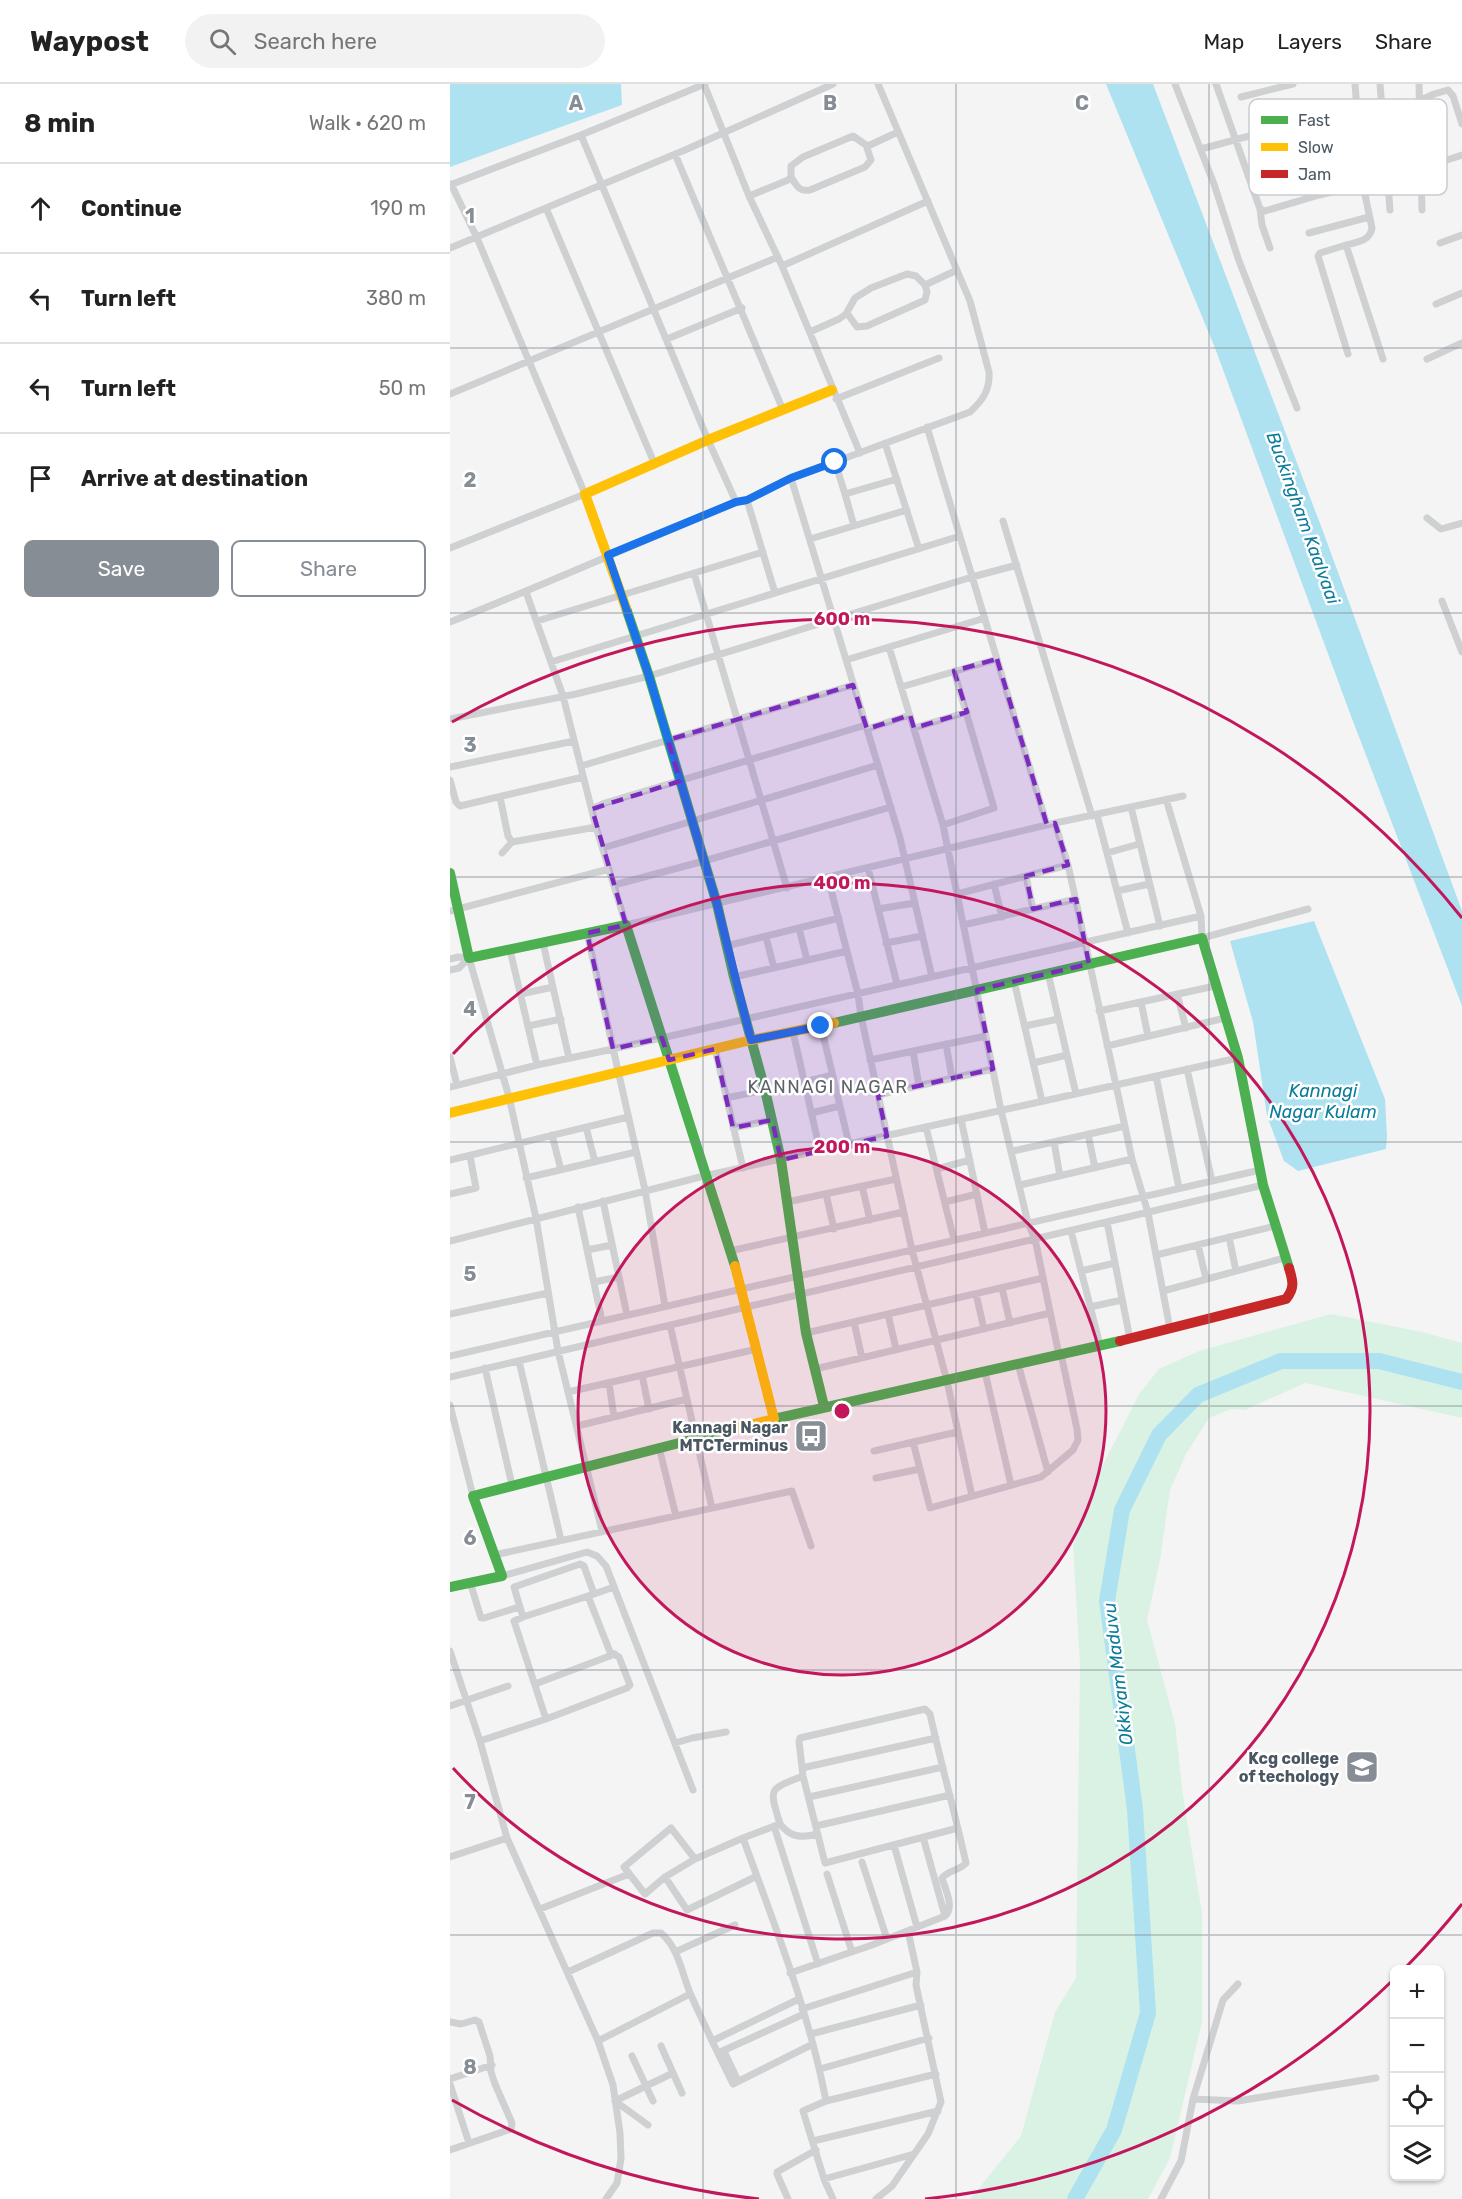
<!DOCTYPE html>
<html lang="en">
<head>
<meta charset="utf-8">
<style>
	body { margin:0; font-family:Rubik,sans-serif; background:#f2f2f2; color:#222 }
	.controls { position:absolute; right:18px; bottom:18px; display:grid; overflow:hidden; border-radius:9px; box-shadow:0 2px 4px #0004 }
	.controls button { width:54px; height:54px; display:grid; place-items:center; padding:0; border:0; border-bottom:2px solid #e0e0e0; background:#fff; color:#222; font:30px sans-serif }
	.stop { position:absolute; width:18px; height:18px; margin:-14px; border:4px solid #1a73e8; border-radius:50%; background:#fff }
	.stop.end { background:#1a73e8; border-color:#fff; box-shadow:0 2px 6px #0008 }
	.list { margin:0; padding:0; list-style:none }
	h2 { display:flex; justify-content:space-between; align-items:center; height:78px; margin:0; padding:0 24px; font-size:26px }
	h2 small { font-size:20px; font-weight:400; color:#767676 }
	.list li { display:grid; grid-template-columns:39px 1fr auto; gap:18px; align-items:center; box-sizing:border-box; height:90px; padding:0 24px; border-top:2px solid #e0e0e0 }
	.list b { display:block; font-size:22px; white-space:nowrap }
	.list em { font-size:20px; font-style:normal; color:#767676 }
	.actions { display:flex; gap:12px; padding:18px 24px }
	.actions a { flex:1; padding:14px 0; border:2px solid #868d94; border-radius:9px; text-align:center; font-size:21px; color:#868d94 }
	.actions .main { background:#868d94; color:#fff }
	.icon { flex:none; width:33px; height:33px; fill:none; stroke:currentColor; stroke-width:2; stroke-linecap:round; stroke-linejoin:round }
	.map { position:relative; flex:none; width:1012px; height:2115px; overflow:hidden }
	header { display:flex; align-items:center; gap:36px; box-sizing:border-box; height:84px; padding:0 30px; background:#fff; border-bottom:2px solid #e0e0e0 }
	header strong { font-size:28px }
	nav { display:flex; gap:33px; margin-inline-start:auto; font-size:21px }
	.search { width:420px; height:54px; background:#f2f2f2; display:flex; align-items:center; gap:15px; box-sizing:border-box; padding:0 21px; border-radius:33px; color:#767676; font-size:22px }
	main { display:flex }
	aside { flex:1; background:#fff }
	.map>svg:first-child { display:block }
	.green { fill:#d9f2e3 }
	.water { fill:#aee2f0 }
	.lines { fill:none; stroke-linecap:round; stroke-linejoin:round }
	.river { stroke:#aee2f0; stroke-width:16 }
	.street { stroke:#ced0d2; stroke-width:7 }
	.fast { stroke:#4caf50; stroke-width:10 }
	.slow { stroke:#ffc107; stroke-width:10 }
	.jam { stroke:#c62828; stroke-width:10 }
	.route { stroke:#1a73e8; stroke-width:8 }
	.marked { fill:#7b2cbf; fill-opacity:0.2; stroke:#7b2cbf; stroke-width:4.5; stroke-dasharray:12 8; stroke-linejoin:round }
	.grid { fill:none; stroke:#868d94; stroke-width:1.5; stroke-opacity:0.55 }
	.ring { fill:none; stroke:#c2185b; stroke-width:3 }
	.labels { text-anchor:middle; stroke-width:5; stroke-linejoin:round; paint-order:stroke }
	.poi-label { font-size:16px; font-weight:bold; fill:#4a5661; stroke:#fff; text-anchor:end }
	.water-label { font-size:18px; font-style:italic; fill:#0c7c9b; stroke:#fff }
	.neighbourhood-label { font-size:18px; letter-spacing:1.5px; fill:#5f6368; stroke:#fff }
	.key { fill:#fff; stroke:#c9ccd0; stroke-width:1.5 }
	.key-label { font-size:16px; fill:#4a5661 }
	.grid-label { font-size:20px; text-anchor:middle; font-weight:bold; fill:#868d94; stroke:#fff; stroke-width:5; stroke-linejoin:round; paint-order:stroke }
	.centre { fill:#c2185b; stroke:#fff; stroke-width:3 }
	.ring-label { font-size:18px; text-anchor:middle; font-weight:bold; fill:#c2185b; stroke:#fff; stroke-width:5; stroke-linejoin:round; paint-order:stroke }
</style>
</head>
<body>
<header>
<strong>Waypost</strong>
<div class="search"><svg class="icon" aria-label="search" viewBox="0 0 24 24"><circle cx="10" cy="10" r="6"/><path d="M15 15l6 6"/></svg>Search here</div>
<nav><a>Map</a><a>Layers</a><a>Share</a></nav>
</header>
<main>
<aside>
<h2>8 min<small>Walk · 620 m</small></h2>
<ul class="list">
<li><svg class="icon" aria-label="ahead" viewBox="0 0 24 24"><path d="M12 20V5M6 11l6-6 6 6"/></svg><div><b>Continue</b></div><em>190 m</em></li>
<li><svg class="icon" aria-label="left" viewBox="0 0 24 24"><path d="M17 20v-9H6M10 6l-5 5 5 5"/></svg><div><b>Turn left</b></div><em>380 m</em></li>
<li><svg class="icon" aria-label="left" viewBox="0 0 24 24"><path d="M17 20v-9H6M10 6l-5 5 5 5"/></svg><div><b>Turn left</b></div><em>50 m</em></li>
<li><svg class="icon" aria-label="arrive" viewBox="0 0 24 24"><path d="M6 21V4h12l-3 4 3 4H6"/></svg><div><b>Arrive at destination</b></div></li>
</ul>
<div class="actions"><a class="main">Save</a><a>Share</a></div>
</aside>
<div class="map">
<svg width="1012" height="2115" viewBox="0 0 1012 2115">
	<rect width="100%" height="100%" fill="#f4f4f4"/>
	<!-- green -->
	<path class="green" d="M881,1230L972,1248L1012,1259V1334L855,1299L795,1326L781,1325L759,1334L736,1370L720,1406L710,1476L697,1536L725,1640L733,1712L752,1829V1938L720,2074L698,2115H520L571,2052L605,1928L626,1894L630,1581L623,1462L648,1391L689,1310L709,1285L749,1267Z"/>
	<!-- water -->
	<path class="water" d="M0,0H171L172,21L0,83Z
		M656,0H703L874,450L1012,827V922L901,632L765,264Z
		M864,837L935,1015L937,1052L936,1065L848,1087L834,1077L817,1032L803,938L780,857Z"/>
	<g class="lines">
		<!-- river -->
		<path class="river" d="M625,2115L664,2046L698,1929L685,1725L657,1517L672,1426L709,1351L748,1311L831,1277H929L1012,1298"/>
		<!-- street -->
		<path class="street" d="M254,0L299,112L332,182L410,369
			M725,0L764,100L789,177L847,324
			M766,0L810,125L815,127L869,111L913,101
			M905,0L913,101L922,144C920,157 907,158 896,161L933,275
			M930,0L940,126
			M969,0L972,126
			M791,13L843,0
			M908,35L943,29L984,10L998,6L1003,12L1012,40
			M131,51L258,356L286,418
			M751,65L907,23
			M225,70L333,326
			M997,76L1012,71
			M798,92L910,57
			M341,93C347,102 349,108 360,106L415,83L421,76L416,61
			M0,101L131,51L255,0
			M299,112L338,96L341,93V82L353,73L403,52L416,61H420L448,48
			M96,124L205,381
			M810,125L812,141L820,164
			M859,149L919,133
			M990,159L1012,151
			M896,161L870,169L868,172L898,270
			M0,164L235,66L383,0
			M332,182L478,117
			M986,220L1012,209
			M397,229L407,243L417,242L475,216L477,208L475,201
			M360,248L389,235L396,230L405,214L421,204L457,190L466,192L475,201L507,186
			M217,255L292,224
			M977,275L1012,259
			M0,310L328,173
			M386,315L489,274
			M477,343L597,741
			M435,359L469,465
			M385,378L395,410
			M341,394L450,754L482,893
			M297,416L325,509
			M977,434L991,445L1012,439
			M553,437L642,732
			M404,442L395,410L447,395
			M360,455L457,426
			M0,464L135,410L27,154L1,100
			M244,489L337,804
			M76,508L113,612L146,743L176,841L605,739L733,712
			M992,517L1012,568
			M87,537L313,468
			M0,538C96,500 190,458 286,418L297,416L341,394L520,328C533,316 540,306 539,288L520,217L428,0
			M439,563L493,741L551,1026L578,1139L585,1155L609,1271
			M396,576L535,534
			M101,578L510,452
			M451,603L547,575
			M0,635L126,610L199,592L522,493L567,481
			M464,644L517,628
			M417,645L460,631
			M131,682L403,601
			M0,683L124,657
			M0,696L6,718L10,722L133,693
			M50,713L58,752L62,758L146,743
			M716,715L751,832L752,854L858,825
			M681,723L710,842
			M142,725L155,719L416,641
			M647,731L678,849
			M605,739L618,781L635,858L682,1075L698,1129L720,1245
			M493,741L544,724L504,587
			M153,764L428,681
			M52,769L62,758
			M657,769L689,760
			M418,784L447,900
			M576,792L583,825
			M378,794L408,910L411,932L462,1166L497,1297L522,1412
			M544,800L552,833
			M164,801L254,777L441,723
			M667,807L699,800
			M507,810L618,781
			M428,825L465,819
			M0,827L159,785
			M513,841L626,815
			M349,844L357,876
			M137,849L195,1106L215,1222
			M316,853L324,884
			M93,859L119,974
			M436,859L472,852
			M276,862L389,834
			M60,866L87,981
			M19,874L59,1013L86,1134L108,1267L152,1447
			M0,875L8,873L19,874
			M0,886L9,884L19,874
			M598,889L626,1010
			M284,893L397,867
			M564,897L592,1017
			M71,910L103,903
			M727,910L736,944
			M691,918L698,952
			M649,927L765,902
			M78,942L111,935
			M371,942L399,1060
			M575,942L608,935
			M343,948L370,1067
			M496,960L502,994
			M657,962L775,934
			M265,965L293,1084
			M463,967L469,1002
			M0,973L7,1001
			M420,976L536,952
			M583,979L617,971
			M737,985L762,1097
			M706,992L729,1104
			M354,998L383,991
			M0,1003L87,981L163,965L751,832
			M428,1011L543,985
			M276,1014L315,1006
			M361,1029L390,1022
			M511,1035L535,1149
			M136,1043L145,1078
			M476,1043L504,1156
			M283,1044L322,1036
			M638,1050L645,1084
			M102,1051L111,1086
			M604,1058L610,1092
			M563,1067L675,1042
			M0,1076L178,1033
			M487,1085L520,1076
			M76,1094L186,1068
			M570,1101L682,1075
			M412,1102L420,1136
			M0,1110L26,1104L20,1072
			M376,1110L384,1145
			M153,1117L177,1231
			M337,1118L446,1095
			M495,1118L527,1110
			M128,1123L152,1237
			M657,1138L680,1255
			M621,1147L650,1261
			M779,1153L786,1187
			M0,1157L254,1092L788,974
			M748,1161L756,1195
			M137,1166L162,1161
			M280,1167L453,1128
			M706,1171L825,1142
			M631,1187L665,1179
			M144,1198L169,1193
			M552,1204L560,1239
			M713,1207L834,1174
			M526,1210L534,1245
			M640,1223L672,1216
			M0,1230L98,1209
			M438,1230L446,1265
			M404,1238L412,1274
			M220,1241L262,1424
			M356,1249L593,1194
			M0,1272L810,1086
			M69,1277L111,1456
			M568,1280L598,1388
			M35,1284L62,1401
			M365,1285L600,1229
			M535,1288L561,1401
			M192,1291L199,1325
			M0,1293L813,1101
			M159,1299L164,1333
			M118,1308L307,1265
			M0,1321L23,1412
			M127,1342L237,1315
			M463,1358L480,1424L591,1393L623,1366L628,1356L627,1345L611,1270
			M209,1363L226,1432
			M424,1367L507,1348
			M426,1394L470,1385
			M44,1471L342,1407L361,1462
			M52,1492L137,1468L147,1472L156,1482L243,1706
			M20,1498L31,1534H34L69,1523
			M144,1510L164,1503
			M73,1533L64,1503L130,1480L134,1482L144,1510L138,1512
			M0,1567L30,1657L57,1754
			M85,1600L165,1570
			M0,1622L58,1602
			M30,1657L96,1635L177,1604L180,1601L169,1573L160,1568L138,1512L73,1533L64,1537L96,1635
			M225,1659L242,1654L276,1648
			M352,1684L486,1654
			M359,1713L493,1683
			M330,1740C341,1754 352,1754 368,1750
			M324,1742L368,1880
			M366,1742L500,1711
			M473,1753L495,1832
			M293,1754L330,1740C319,1703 318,1706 353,1692
			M444,1761L467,1843
			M0,1773L57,1754L148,1957L163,2001L170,2049L171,2075L167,2099L156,2115
			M245,1775L215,1793L195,1810L174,1783L221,1744L245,1775L293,1754C324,1840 359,1927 376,2017L353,2027L374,2095L383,2115
			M412,1778L437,1855
			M377,1790L402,1868
			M215,1793L237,1826L307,1792
			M90,1825L179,1790
			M225,1868L285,1841
			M118,1888L203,1849H211C228,1863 232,1889 240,1909C247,1925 255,1941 262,1957L349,1915
			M340,1889L422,1861L495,1832C505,1823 495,1805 492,1794C498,1786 509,1787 516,1779C505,1729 491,1680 480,1630L475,1625L350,1654L349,1657L353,1692L375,1779L508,1744
			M352,1925L467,1888
			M0,1938L11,1940L25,1936L29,1938L40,1972L41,1988L45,2000L62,2039L61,2045L0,2066
			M361,1950L471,1921
			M148,1957L240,1910
			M262,1957L283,2000L363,1960
			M211,1962L232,2009
			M274,1967L288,1997
			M268,1969L354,1930
			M182,1972L203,2017
			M370,1985L479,1954
			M0,1995L42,1981
			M0,2000L19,2059
			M743,2015L788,2017L926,1994
			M376,2017L486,1990
			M198,2041L165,2017L223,1989
			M363,2057L488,2027
			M374,2095L464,2070
			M338,2115L327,2090V2088L366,2066
			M426,2115L442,2102L478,2050L491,2018L466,1901L467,1888L458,1847
			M711,2115L731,2077L743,2015L773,1916L788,1900"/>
		<!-- fast -->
		<path class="fast" d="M176,524L199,592L267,820L284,893L315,1006L331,1076L356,1249L374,1322
			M0,789L19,874L176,841L285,1182
			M384,939L752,854L788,974L813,1101L839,1184
			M324,1335L670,1257
			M0,1503L52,1492L23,1412L272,1348"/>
		<!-- slow -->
		<path class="slow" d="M176,524L135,410L258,356L382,306
			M0,1029L301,956L384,939
			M272,1348L324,1335L285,1182"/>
		<!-- jam -->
		<path class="jam" d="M670,1257L836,1215C845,1204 843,1197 839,1184"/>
	</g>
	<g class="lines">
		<!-- route -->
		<path class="route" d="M371,942L301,956L267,820L199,592L158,471L286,418L297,416L341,394L385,378"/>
	</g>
	<!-- marked area -->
	<path class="marked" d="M547,575L597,741L605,739L618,781L576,792L583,825L626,815L639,880L527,906L543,985L428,1011L437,1052L331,1076L322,1036L283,1044L265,965L219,976L212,954L163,965L137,849L176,841L142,725L230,697L218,656L403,601L417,645L460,631L464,644L517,628L504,587Z"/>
	<!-- grid -->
	<path class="grid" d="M253,0V2115M506,0V2115M759,0V2115M0,264H1012M0,529H1012M0,793H1012M0,1058H1012M0,1322H1012M0,1586H1012M0,1851H1012"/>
	<!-- distance rings -->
	<circle cx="392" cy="1327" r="264" fill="#c2185b" fill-opacity=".12"/>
	<g class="ring">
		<circle cx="392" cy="1327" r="264"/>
		<path d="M3 970A528 528 0 1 1 3 1684"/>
		<path d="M1012 1820A792 792 0 0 1 957 1882M942 1897A792 792 0 0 1 475 2115M309 2115A792 792 0 0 1 2 2016M2 638A792 792 0 0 1 1012 834"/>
	</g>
	<!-- icons -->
	<defs>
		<g id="bus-square" transform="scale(1.725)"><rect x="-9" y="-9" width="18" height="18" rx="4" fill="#868d94" stroke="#fff"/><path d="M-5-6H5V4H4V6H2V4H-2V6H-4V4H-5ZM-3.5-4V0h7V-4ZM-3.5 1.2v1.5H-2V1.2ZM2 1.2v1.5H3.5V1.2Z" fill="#fff"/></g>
		<g id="university-square" transform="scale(1.725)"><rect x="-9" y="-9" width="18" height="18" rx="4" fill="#868d94" stroke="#fff"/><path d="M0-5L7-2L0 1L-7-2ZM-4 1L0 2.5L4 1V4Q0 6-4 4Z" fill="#fff"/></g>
	</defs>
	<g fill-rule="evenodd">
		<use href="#bus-square" x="361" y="1352"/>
		<use href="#university-square" x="912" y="1683"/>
	</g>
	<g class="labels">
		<!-- poi labels -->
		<g class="poi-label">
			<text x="338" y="1349">Kannagi Nagar<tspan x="338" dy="18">MTCTerminus</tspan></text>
			<text x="889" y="1680">Kcg college<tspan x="889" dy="18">of techology</tspan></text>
		</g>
		<!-- water labels -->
		<g class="water-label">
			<text transform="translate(853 434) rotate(70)" y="6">Buckingham Kaalvaai</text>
			<text x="873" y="1013">Kannagi<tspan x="873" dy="21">Nagar Kulam</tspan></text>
			<text transform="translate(668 1590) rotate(-97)" y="6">Okkiyam Maduvu</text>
		</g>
		<!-- neighbourhood labels -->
		<g class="neighbourhood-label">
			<text x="378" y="1009">KANNAGI NAGAR</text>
		</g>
	</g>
	<!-- legend -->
	<rect x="799" y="15" width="198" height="96" rx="9" class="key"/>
	<rect x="811" y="32" width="27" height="8" fill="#4caf50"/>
	<rect x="811" y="59" width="27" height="8" fill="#ffc107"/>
	<rect x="811" y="86" width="27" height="8" fill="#c62828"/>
	<g class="key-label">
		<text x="848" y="42">Fast</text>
		<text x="848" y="69">Slow</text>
		<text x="848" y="96">Jam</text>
	</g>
	<g class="grid-label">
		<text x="126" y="26">A</text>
		<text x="380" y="26">B</text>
		<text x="632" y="26">C</text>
		<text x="20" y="139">1</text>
		<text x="20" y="403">2</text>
		<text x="20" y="668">3</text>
		<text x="20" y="932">4</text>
		<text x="20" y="1197">5</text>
		<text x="20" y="1461">6</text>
		<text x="20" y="1725">7</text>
		<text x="20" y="1990">8</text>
	</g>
	<circle cx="392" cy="1327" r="9" class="centre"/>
	<g class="ring-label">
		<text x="392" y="541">600 m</text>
		<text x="392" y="805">400 m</text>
		<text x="392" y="1069">200 m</text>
	</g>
</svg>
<div class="controls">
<button>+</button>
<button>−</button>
<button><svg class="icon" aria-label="locate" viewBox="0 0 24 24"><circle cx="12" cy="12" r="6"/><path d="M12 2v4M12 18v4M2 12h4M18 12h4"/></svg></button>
<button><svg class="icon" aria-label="layers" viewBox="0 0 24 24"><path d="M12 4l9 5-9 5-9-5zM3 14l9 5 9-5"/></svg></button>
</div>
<div class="stop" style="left:385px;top:378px"></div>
<div class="stop end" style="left:371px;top:942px"></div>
</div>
</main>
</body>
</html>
